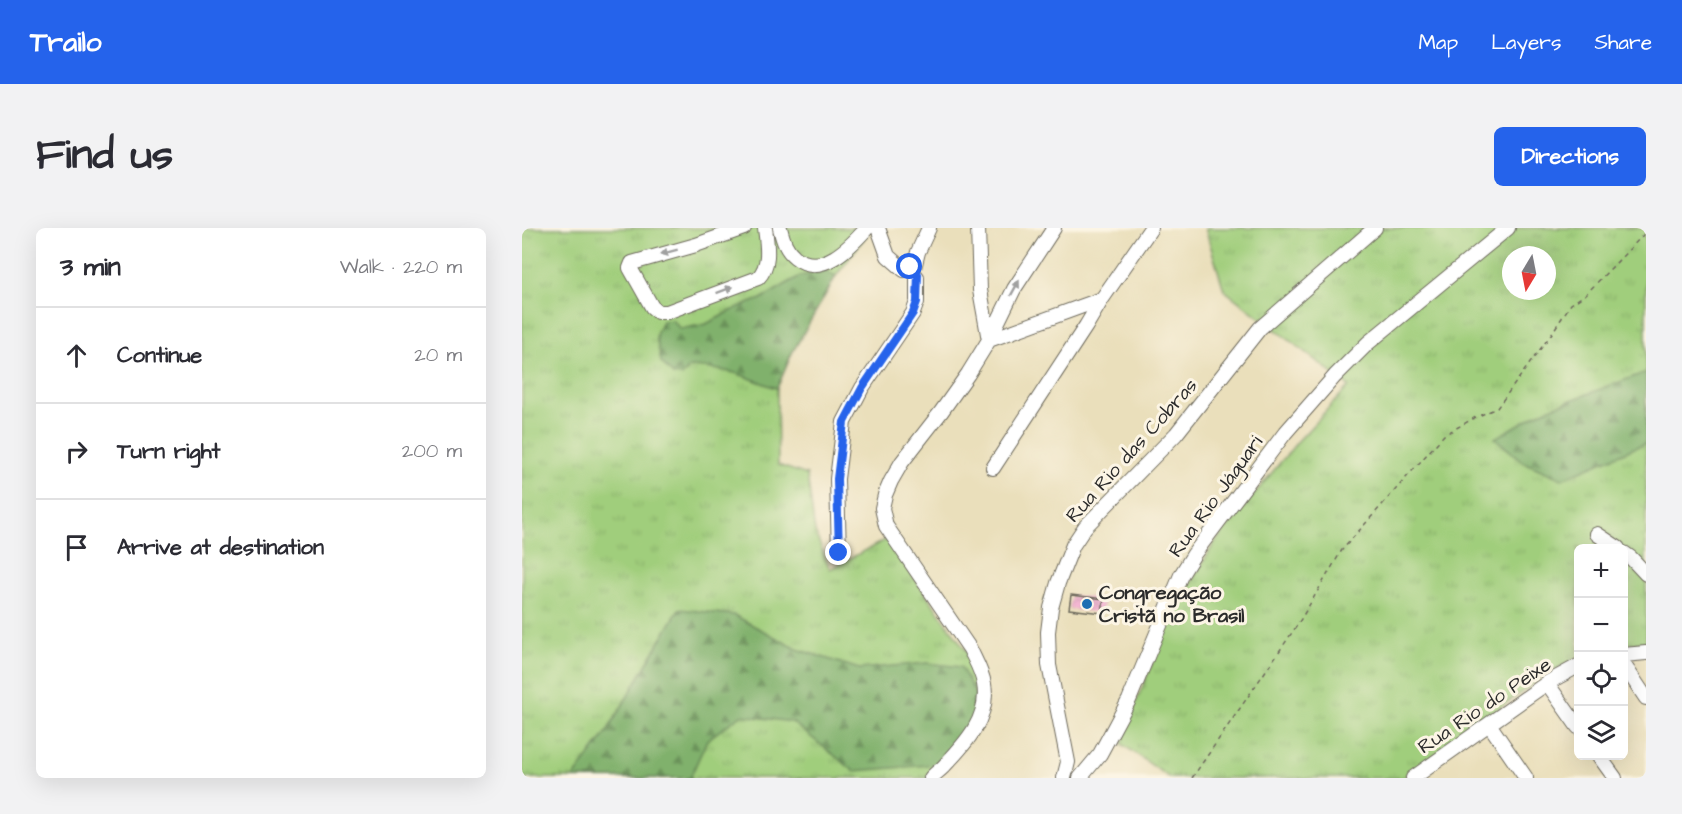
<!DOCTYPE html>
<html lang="en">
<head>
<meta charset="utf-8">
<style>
	body { margin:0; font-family:"Architects Daughter",sans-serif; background:#f2f2f3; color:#2b2b33 }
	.controls { position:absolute; right:18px; bottom:18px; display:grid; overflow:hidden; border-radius:9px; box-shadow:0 6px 24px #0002 }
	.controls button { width:54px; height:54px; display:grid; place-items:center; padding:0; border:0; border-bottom:2px solid #e1e1e2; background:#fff; color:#2b2b33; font:30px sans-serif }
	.compass { position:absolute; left:980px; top:18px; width:54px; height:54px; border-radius:50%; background:#fff; box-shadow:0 6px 24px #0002; rotate:190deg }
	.stop { position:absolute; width:18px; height:18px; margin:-14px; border:4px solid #2563eb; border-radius:50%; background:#fff }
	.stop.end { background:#2563eb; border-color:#fff; box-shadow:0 2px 6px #0008 }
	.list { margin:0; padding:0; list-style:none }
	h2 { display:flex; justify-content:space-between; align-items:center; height:78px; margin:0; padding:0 24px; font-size:26px }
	h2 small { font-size:20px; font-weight:400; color:#7c7c81 }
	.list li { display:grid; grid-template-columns:39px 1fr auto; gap:18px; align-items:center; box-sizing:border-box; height:96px; padding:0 24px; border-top:2px solid #e1e1e2 }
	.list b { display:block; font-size:22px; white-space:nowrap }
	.list em { font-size:20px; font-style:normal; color:#7c7c81 }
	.icon { flex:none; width:33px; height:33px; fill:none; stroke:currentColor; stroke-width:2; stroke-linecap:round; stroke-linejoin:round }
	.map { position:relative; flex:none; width:1124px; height:550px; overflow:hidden; border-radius:9px }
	header { display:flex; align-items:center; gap:36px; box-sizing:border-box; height:84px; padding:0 30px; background:#2563eb; color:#fff }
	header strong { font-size:28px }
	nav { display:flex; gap:33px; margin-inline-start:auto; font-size:21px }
	.intro { display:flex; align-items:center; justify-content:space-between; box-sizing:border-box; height:144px; padding:0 36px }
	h1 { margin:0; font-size:42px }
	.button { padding:15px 27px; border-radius:9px; background:#2563eb; color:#fff; font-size:21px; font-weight:700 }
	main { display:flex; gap:36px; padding:0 36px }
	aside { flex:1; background:#fff; border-radius:9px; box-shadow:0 6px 24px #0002 }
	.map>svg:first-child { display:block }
	.grass { fill:url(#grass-tufts); stroke:#667c54; stroke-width:1.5; fill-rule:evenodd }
	.forest { fill:url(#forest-firs); stroke:#566e4c; stroke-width:1.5 }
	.building { fill:url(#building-cross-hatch) }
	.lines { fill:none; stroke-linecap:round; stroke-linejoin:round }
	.minor-casing { stroke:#6e6a5d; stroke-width:16 }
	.path { stroke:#6e6a5d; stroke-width:1.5; stroke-dasharray:4.5 4.5; stroke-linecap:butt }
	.minor { stroke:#fff; stroke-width:14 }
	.oneway { fill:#a0a0a0 }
	.route { stroke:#2563eb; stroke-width:8 }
	.poi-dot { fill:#1f6fb2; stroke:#fcf5e5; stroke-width:2 }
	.labels { text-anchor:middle; stroke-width:6; stroke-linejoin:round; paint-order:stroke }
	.street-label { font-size:20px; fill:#2b2b2b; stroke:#fcf5e5 }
	.poi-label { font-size:20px; font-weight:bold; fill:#2b2b2b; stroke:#fcf5e5; text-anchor:start }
</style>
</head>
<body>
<header>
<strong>Trailo</strong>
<nav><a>Map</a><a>Layers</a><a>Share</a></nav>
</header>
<div class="intro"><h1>Find us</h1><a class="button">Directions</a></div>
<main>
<aside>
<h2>3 min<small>Walk · 220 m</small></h2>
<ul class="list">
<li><svg class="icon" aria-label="ahead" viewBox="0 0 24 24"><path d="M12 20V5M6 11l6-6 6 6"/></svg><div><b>Continue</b></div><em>20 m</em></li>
<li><svg class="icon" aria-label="right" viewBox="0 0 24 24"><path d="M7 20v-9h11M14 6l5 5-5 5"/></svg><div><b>Turn right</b></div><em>200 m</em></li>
<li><svg class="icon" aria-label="arrive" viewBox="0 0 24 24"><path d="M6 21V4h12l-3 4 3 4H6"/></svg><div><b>Arrive at destination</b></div></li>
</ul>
</aside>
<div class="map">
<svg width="1124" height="550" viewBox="0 0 1124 550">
	<defs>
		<pattern id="grass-tufts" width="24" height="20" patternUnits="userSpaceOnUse" patternTransform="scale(1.5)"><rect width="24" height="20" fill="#a0ce7c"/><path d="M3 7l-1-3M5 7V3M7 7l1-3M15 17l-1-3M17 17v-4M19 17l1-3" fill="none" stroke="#8ab16b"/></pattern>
		<pattern id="forest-firs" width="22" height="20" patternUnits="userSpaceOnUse" patternTransform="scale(1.5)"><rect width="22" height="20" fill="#80b16c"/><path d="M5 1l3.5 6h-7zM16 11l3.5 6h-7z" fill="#699059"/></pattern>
		<pattern id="building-cross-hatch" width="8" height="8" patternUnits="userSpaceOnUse" patternTransform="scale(1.5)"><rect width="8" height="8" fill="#f2abcf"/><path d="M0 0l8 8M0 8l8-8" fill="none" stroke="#d093b2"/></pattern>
	</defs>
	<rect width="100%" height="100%" fill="#fcf5e5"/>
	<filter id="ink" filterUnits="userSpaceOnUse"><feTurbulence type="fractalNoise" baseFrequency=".0167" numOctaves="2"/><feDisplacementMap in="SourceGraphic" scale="12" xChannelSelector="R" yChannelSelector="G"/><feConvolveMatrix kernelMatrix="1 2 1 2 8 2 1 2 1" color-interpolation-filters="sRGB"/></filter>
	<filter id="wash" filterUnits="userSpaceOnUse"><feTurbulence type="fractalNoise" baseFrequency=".008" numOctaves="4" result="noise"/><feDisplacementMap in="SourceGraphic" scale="24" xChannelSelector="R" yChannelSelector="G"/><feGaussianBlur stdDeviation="1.35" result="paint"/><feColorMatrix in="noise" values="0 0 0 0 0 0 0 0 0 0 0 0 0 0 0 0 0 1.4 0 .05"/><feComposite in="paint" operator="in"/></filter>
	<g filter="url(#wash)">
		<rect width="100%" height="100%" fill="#eadfbb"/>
		<!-- grass -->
		<path class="grass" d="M0,0H350L314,48L270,125L255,160L256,237L285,247L293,304L308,341L365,311L448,428L458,453V481L407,550H0Z
			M683,0H1124V414L1102,416V320H1056V430L1025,446L880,550H648L600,516L614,474L637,419L662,366L693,314L776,213L827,158L702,62ZM989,27H1025V63H989Z"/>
		<!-- forest -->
		<path class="forest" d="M303,43L314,48L270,125L255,160C240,156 227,149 213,145C198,141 183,140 168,139L160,148L151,147L139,134L134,107L140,93L150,92L158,101L184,96L217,79L239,71L278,48Z
			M1124,144V215L1040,251L1001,234L973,210L1020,183Z
			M157,381L212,387L275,421L337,441L405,435L439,439L453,465L458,489L420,536L332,543L270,494L219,487L185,512L168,550H51L83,507Z"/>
		<g id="blocks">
			<!-- building -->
			<path class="building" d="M549,367L582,371L580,385L547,381Z"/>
		</g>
	</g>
	<g filter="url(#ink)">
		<use href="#blocks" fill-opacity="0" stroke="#6e6a5d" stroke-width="1.5"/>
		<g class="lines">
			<!-- minor casing -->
			<g class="minor-casing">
				<path id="minor" d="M222,0L174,17L110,35L108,40L130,79L136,84H145L236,50C249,37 245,17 243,0
					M258,0C261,12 264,22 273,29C299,50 328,19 345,0
					M356,0L366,28L382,42
					M456,0L458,62L467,112
					M392,40L396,24L407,0
					M467,112L580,71
					M471,240L564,98L580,71L629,0
					M1075,306L1096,320
					M317,325L315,251L322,194L340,160L391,85L395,74V49
					M1102,325L1109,330L1124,346
					M1102,427L1124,425
					M1102,437L1124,470
					M1025,455L1056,499
					M967,496L1004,550
					M1077,528L1093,550
					M409,550C413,545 419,542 423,537C444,515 468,489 462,456C460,443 453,432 448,421L364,298L360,280L363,267L369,253L380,234L419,184L446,146L467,112L492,61L532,0
					M542,550L546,534L527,437L526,404L529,380L536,355L551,317L563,299L654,206L738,100L853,0
					M558,550L578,526L607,472L659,347L672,326L763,205L813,148L846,115L986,0
					M891,550L1025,455L1056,438"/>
			</g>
			<!-- path -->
			<path class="path" d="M670,550L776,396L820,322L922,207L954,189L975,180L1028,108L1049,76L1064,66L1124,4"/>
			<!-- minor -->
			<use href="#minor" class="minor"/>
		</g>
		<!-- one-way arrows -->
		<defs><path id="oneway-solid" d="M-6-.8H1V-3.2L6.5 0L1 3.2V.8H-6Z" transform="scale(1.5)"/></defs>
		<g class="oneway">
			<use href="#oneway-solid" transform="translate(147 24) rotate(165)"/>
			<use href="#oneway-solid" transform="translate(493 60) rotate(-61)"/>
			<use href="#oneway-solid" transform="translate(203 62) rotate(-20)"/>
		</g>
	</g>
	<g class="lines" filter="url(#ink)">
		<!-- route -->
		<path class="route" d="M317,325L315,251L322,194L340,160L391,85L395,74L396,46L394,42L388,39"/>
	</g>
	<!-- markers -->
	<circle class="poi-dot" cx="565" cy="376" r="6"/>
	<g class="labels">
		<!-- street labels -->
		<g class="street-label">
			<text transform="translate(609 222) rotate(-48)" y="7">Rua Rio das Cobras</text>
			<text transform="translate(693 268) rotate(-54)" y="7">Rua Rio Jáguari</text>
			<text transform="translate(962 477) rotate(-34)" y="7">Rua Rio do Peixe</text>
		</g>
		<!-- poi labels -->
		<g class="poi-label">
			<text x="577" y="371">Congregação<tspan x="577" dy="23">Cristã no Brasil</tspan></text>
		</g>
	</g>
</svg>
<div class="controls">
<button>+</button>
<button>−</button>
<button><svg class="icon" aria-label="locate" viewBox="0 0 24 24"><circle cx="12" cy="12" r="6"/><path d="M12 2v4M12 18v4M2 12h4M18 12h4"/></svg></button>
<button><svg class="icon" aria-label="layers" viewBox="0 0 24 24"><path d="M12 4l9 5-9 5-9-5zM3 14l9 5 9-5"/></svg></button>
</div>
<svg class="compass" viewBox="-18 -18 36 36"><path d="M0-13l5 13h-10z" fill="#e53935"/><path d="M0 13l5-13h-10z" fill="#7c7c81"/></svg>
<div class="stop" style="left:388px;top:39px"></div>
<div class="stop end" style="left:317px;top:325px"></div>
</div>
</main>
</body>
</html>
